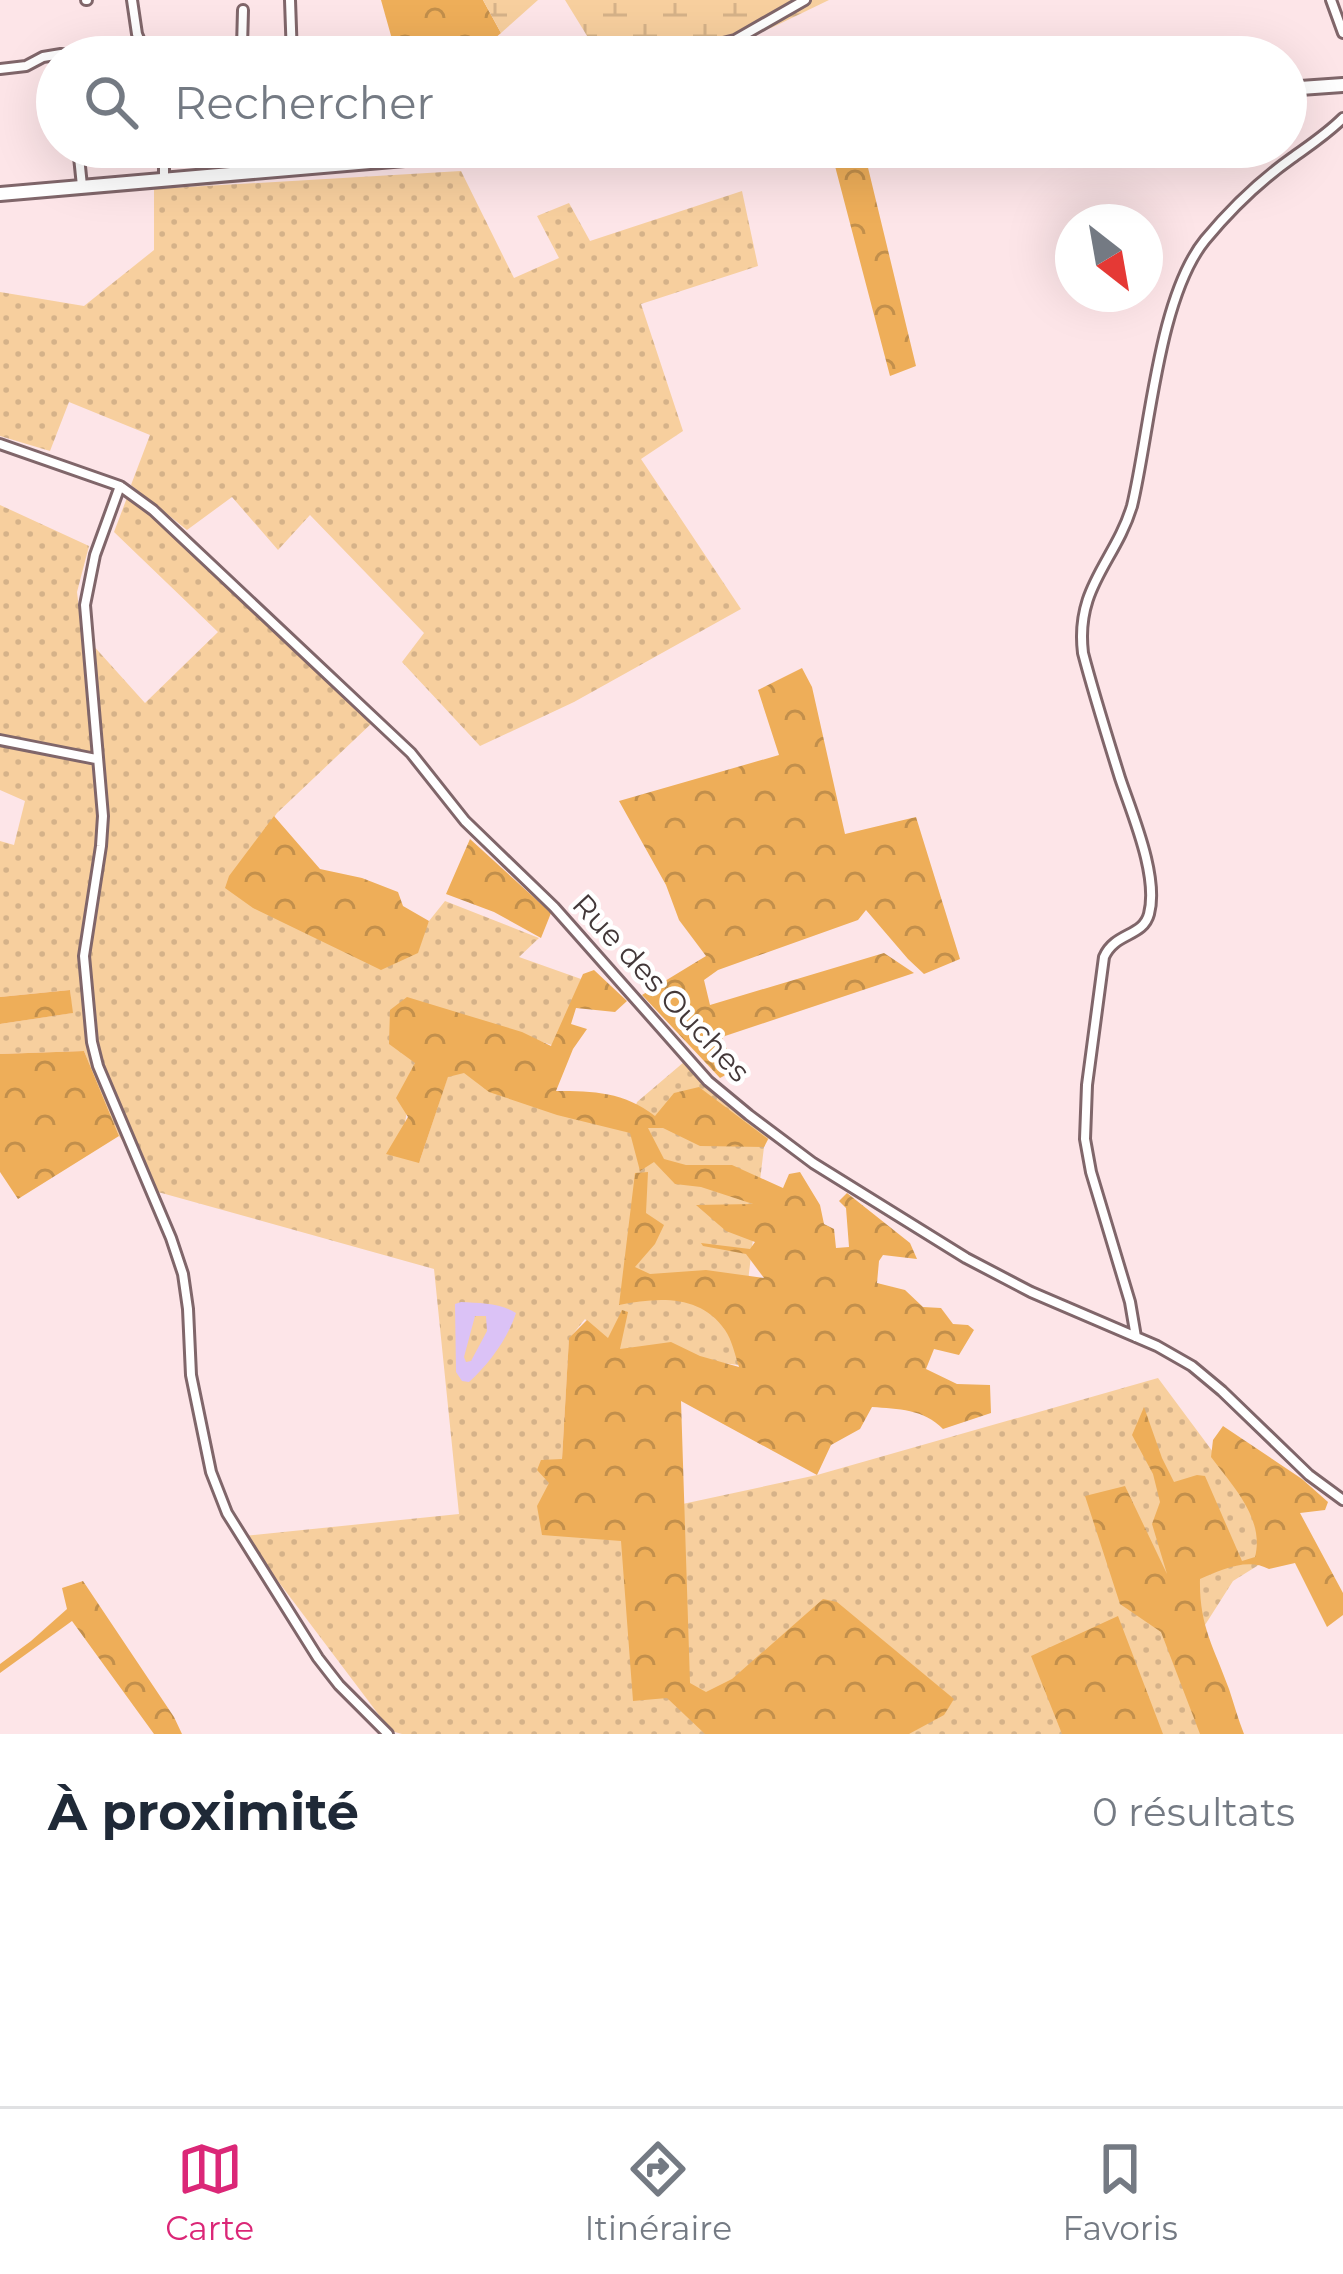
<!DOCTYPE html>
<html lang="fr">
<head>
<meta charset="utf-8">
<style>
	body { margin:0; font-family:Montserrat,sans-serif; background:#f2f2f3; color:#1f2937 }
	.compass { position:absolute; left:1055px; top:204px; width:108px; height:108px; border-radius:50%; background:#fff; box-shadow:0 12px 48px #0002; rotate:149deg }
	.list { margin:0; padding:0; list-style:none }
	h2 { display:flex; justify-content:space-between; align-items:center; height:156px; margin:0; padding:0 48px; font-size:51px }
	h2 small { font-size:39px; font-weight:400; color:#747a83 }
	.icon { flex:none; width:66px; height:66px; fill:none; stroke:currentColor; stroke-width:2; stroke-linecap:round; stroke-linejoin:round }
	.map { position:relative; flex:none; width:1343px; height:1734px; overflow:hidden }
	.search { position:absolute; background:#fff; box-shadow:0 12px 48px #0002; left:36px; right:36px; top:36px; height:132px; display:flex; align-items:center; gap:30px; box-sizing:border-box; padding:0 42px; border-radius:66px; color:#747a83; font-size:45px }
	.sheet { height:372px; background:#fff }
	nav { display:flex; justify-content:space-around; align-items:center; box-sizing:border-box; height:168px; border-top:3px solid #e0e1e3; background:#fff; font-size:33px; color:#747a83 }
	nav a { display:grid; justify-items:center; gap:6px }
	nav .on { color:#db2777 }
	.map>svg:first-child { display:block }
	.grass { fill:url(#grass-dots) }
	.forest { fill:url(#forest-crowns) }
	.wetland { fill:url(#wetland-marsh) }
	.water { fill:#dbc2f6; fill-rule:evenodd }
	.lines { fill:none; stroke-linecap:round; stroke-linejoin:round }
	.street-casing { stroke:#80666a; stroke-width:14 }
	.primary-casing { stroke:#80666a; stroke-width:18 }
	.street { stroke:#fff; stroke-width:8 }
	.primary { stroke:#fff; stroke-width:12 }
	.labels { text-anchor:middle; stroke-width:9; stroke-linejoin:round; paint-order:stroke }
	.street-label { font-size:30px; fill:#433839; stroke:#fff }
</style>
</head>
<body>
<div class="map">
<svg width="1343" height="1734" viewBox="0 0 1343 1734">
	<defs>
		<pattern id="grass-dots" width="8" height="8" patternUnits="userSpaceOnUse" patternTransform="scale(3)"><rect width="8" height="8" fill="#f7cf9e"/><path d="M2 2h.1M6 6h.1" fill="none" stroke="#d5b289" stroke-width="1.8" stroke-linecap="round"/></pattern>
		<pattern id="forest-crowns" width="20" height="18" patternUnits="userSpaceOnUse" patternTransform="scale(3)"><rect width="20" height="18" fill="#eeae59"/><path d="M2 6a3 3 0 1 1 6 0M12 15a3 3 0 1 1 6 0" fill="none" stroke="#c28f4b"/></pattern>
		<pattern id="wetland-marsh" width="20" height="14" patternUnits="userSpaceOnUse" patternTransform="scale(3)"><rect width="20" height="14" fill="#f7cf9e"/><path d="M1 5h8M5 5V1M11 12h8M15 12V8" fill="none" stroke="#d5b289"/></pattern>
	</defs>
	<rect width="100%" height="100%" fill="#fde5e8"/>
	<!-- grass -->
	<path class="grass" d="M461,171L514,278L559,258L537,216L569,203L590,241L742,191L758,266L641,304L683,431L641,459L741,609L574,702L480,746L402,662L424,633L310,515L278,550L232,497L187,530L131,485L150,435L69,402L50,451L0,436V292L84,306L154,250V189Z
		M128,495L373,722L277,813L226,887L415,952L429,921L445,901L539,938L519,957L581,979L555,1046L405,999L415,1062L400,1153L420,1160L448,1076L462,1071L627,1132L637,1102L684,1062L709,1087L770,1136L764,1147L738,1365L619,1349L585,1319L569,1339L562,1459L543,1534L817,1475L1158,1378L1262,1518L1265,1561L1233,1581L1198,1636L1222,1734H402L391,1731L244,1536L459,1514L434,1269L158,1192L119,1136L84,1051L0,1054V1024L72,1013L70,990L0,997V841L14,845L25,801L0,790V505L89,546L77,592L82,633L145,703L218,632L114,532Z"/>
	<!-- forest -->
	<path class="forest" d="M381,0H483L501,33L473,57H397Z
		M830,147H863L916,366L890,376Z
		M802,668L812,687L845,834L916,817L960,959L924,974L908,959L866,910L858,920L718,970L704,980L710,1005L884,953L914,973L722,1037L735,1070L720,1078L642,995L706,956L679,920L666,885L619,801L779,755L758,690Z
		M274,816L320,869L362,878L398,892L403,906L429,921L418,953L381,970L253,908L225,888L229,876Z
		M470,839L551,913L541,938L494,912L446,894Z
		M594,970L627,1001L615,1012L576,1008L571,1024L587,1029L573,1049L556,1091C594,1091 624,1092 655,1116L674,1093L699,1087L768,1139L764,1147L700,1146L663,1128H648L664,1159L686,1165H732L783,1188L789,1174L800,1172L820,1205L824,1224L834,1229L836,1248L849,1247L846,1208L839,1201L847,1193L910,1243L917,1259L883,1255L879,1261L877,1283L905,1290L923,1307L941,1308L953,1324L968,1325L974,1330L959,1355L934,1349L926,1369L957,1384L990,1385L991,1413L943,1429C924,1409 898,1409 872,1407L860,1429L831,1445L817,1475L681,1401L690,1683L706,1692L732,1679L823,1599L837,1602L954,1699L944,1715L909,1734H705L667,1698L633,1701L621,1541L542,1535L537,1506L549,1483L537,1470L541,1460L562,1459L569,1338L587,1320L608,1338L622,1310L628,1312L620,1349L671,1342L700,1356L739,1367C735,1355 732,1340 725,1330C701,1294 657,1297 619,1305L635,1173L648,1172L646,1213L664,1225L655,1244L635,1267L650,1274L706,1270L764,1278L746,1254L703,1246L701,1243L750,1249L755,1242L726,1231L696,1205L753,1204L701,1187L675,1184L654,1162L640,1171L630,1133L557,1115L489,1092L464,1073L448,1077L419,1163L386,1154L408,1117L396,1098L415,1063L389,1044L390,1010L407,997L522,1032L551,1046L583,974Z
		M70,990L73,1013L0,1024V997Z
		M84,1051L119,1136L18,1199L0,1172V1054Z
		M1144,1407L1162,1458L1174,1482L1197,1475L1205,1476L1242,1561L1255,1557C1265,1519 1232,1485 1211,1457L1213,1440L1223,1426L1302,1479L1328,1502L1325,1510L1300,1513L1343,1593V1615L1327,1627L1295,1563L1269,1569C1247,1557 1221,1570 1200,1579C1199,1626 1214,1647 1229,1689C1234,1704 1238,1719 1244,1734H1200L1161,1632L1120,1604L1085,1496L1125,1486L1167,1574L1152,1524L1160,1502L1153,1474L1132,1435Z
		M83,1581L174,1717L182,1734H154L72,1621L0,1673V1664L31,1641L67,1609L62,1588Z
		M1118,1616L1163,1734H1062L1031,1656Z"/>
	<!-- wetland -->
	<path class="wetland" d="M483,0H538L501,33Z
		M565,0H829L771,28L620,57H600Z"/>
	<!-- water -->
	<path class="water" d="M461,1302C480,1303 500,1303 516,1313C508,1338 489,1364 469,1382L462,1381L456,1372L455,1304ZM475,1316H486L487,1331L471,1361L466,1362L464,1357Z"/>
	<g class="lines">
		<!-- street casing -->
		<g class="street-casing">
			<path id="street" d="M86,0H87
				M132,0L137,34L142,46
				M290,0L292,57
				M1331,0L1343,33
				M242,47L243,10
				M113,57C122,55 131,51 139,48C175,37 250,49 291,48
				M667,57L735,40L805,0
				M0,69L26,66L43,57L61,54L93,57
				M78,147L82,186
				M294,147V168
				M164,180V147
				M0,444L120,486L153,510L411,753L465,821L554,907L708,1081L749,1115L813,1163L966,1258L1031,1292L1157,1346L1192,1366L1222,1391L1309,1475L1343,1500
				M120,486L95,555L85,605L103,816L101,846L84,956L92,1042L98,1066L171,1238L183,1274L188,1309L191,1375L211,1472L227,1513L318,1658L339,1685L388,1734
				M0,740L96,759
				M1136,1337L1130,1302L1091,1172L1085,1139L1087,1085L1104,957C1115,932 1143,937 1149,914C1159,876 1132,814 1120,778C1107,736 1094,695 1083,653C1075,587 1115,562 1132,506C1150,431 1158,298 1205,240C1229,211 1261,180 1292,158C1310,145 1327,134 1343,118"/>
		</g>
		<!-- primary casing -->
		<g class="primary-casing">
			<path id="primary" d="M1286,89L1343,85
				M0,194L543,147"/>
		</g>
		<!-- street -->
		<use href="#street" class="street"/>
		<!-- primary -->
		<use href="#primary" class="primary"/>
	</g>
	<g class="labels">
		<!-- street labels -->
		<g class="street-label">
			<text transform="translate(661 988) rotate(47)" y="10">Rue des Ouches</text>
		</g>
	</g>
</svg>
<svg class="compass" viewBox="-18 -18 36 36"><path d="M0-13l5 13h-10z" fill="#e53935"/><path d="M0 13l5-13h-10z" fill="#747a83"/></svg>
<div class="search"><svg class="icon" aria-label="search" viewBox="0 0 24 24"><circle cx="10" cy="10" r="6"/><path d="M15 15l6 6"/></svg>Rechercher</div>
</div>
<section class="sheet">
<h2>À proximité<small>0 résultats</small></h2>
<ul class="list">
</ul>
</section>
<nav>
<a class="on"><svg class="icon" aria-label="map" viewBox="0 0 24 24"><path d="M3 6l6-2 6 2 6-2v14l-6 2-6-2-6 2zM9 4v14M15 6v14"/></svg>Carte</a>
<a><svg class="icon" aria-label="directions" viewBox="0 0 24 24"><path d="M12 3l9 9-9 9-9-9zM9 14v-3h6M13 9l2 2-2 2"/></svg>Itinéraire</a>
<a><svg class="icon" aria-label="saved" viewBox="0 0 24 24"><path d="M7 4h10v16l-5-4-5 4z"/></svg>Favoris</a>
</nav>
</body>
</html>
